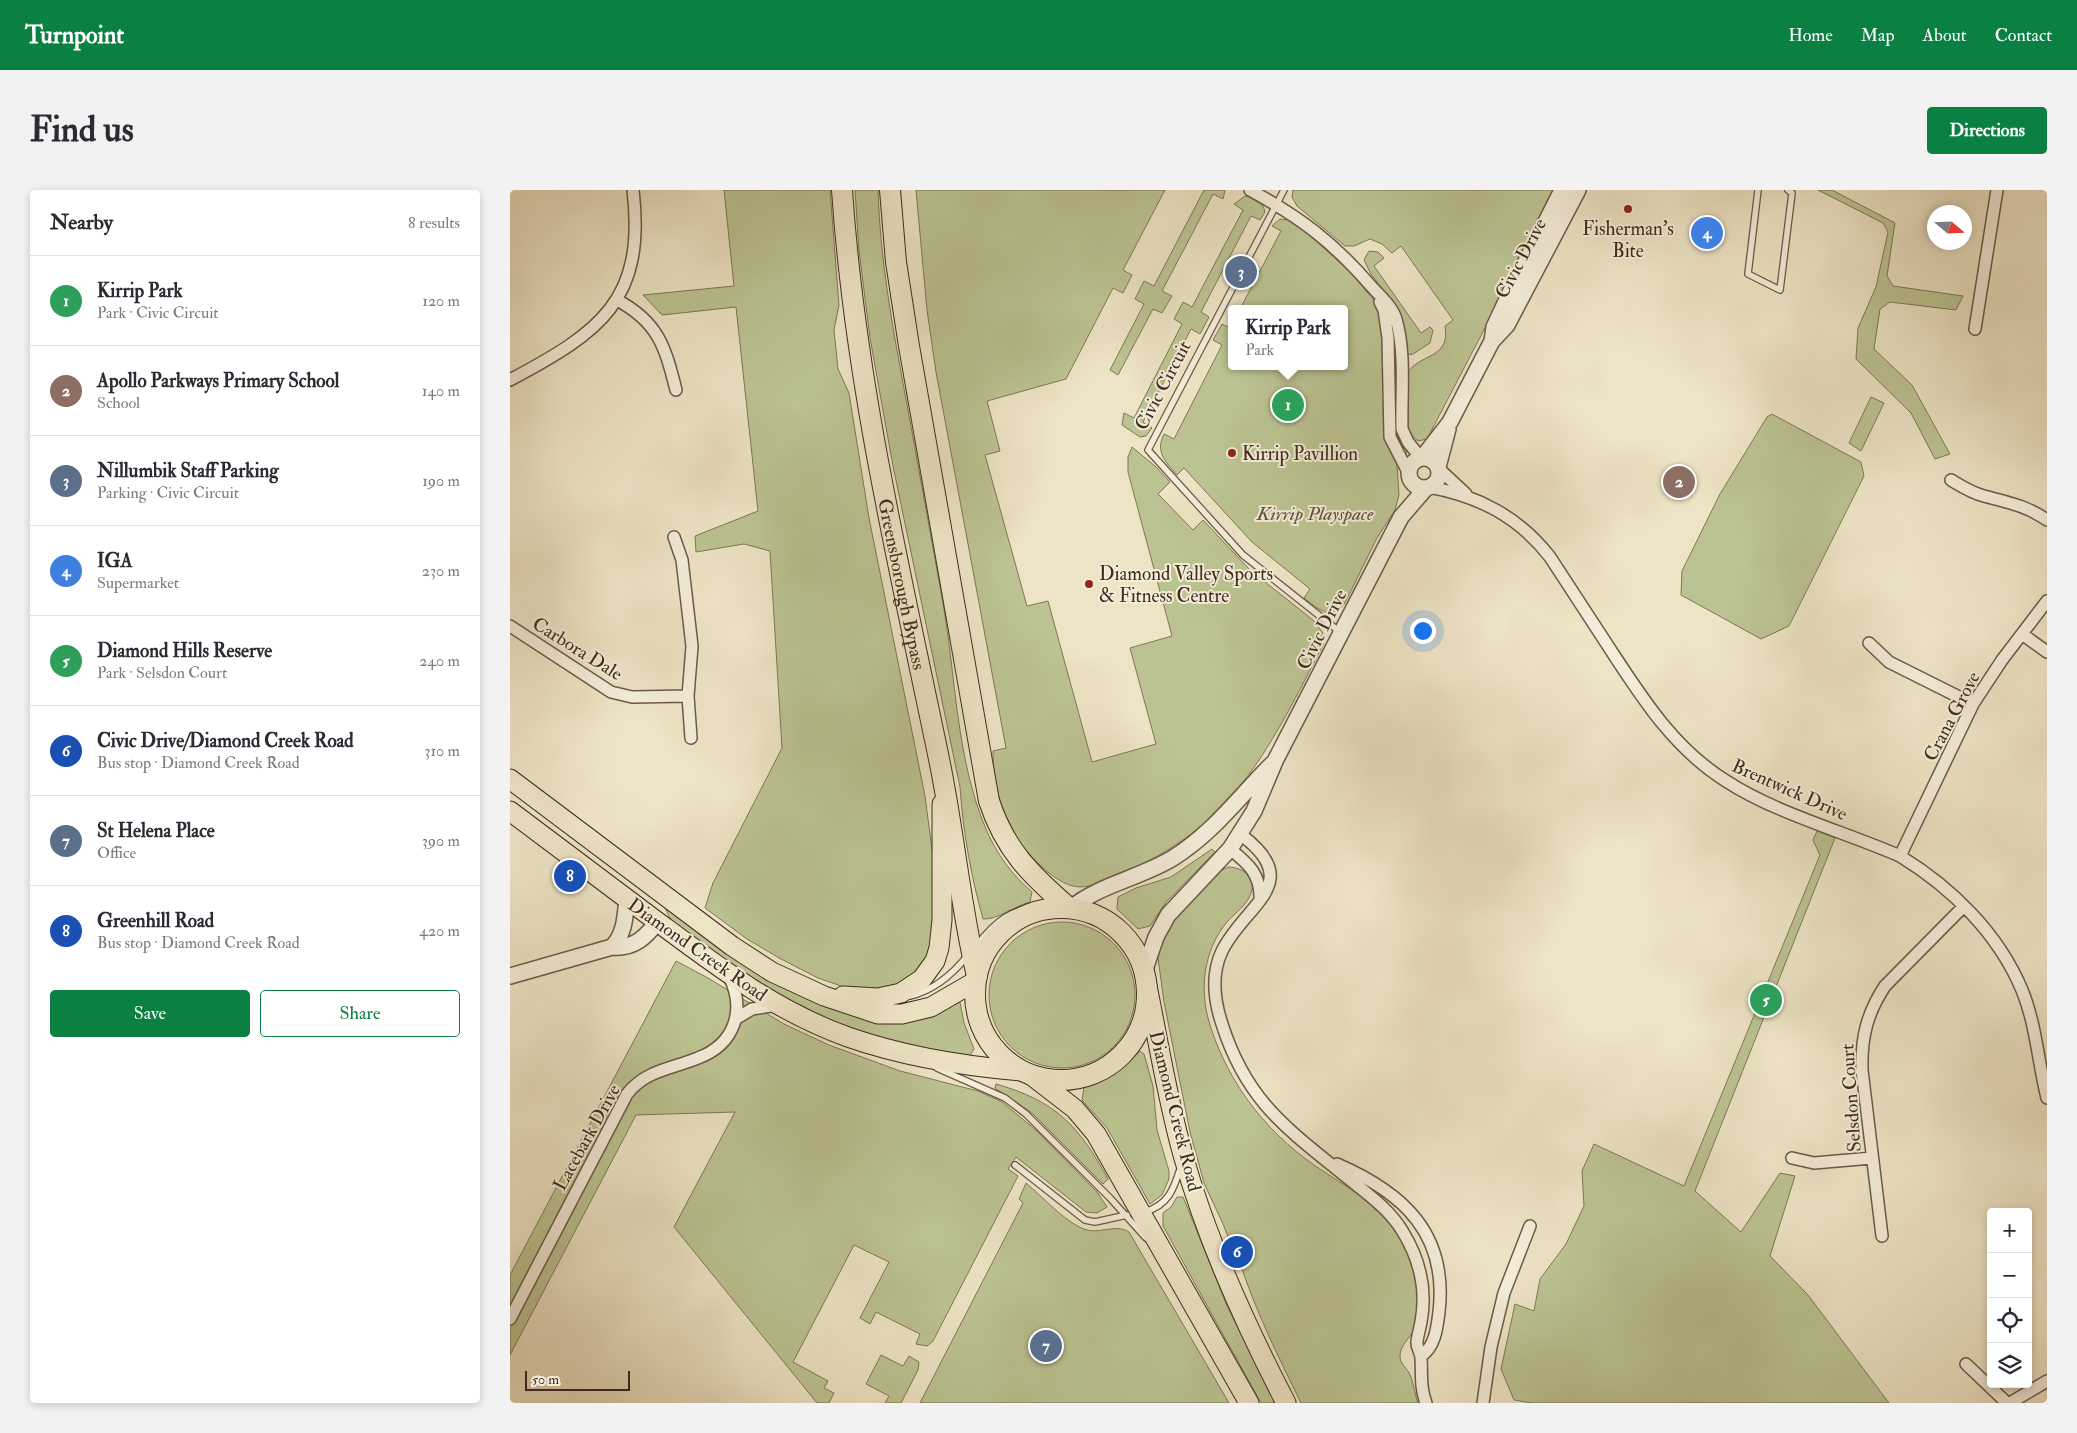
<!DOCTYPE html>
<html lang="en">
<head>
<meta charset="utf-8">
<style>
	body { margin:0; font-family:"IM FELL Double Pica",serif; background:#f2f2f3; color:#2b2b33 }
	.controls { position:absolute; right:15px; bottom:15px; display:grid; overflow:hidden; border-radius:5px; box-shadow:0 2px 8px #0003 }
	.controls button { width:45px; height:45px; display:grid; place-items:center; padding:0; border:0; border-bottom:1px solid #e1e1e2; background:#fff; color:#2b2b33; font:25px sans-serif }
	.compass { position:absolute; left:1417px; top:15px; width:45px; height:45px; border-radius:50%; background:#fff; box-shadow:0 2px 8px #0003; rotate:109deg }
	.scale { position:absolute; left:15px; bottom:12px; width:105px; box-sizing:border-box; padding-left:5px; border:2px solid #412b1d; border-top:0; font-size:14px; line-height:18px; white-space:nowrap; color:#412b1d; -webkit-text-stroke:4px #f3edd9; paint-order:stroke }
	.you { position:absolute; left:912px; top:440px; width:18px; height:18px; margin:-12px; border:4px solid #fff; border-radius:50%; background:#1a73e8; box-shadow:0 0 0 8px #1a73e833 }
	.badge { display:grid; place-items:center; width:32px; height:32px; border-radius:50%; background:#0b8043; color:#fff; font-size:16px; font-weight:700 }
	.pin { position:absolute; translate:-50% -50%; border:2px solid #fff; box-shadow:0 1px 5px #0006 }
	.popup { position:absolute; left:718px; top:115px; width:120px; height:65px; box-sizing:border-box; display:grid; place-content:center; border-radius:5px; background:#fff; filter:drop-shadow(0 1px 4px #0005); font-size:16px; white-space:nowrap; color:#7c7c81 }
	.popup b { font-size:19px; color:#2b2b33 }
	.popup::after { content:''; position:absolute; left:50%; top:100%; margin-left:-10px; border:10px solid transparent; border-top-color:#fff }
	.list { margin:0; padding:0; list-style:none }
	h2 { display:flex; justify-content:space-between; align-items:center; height:65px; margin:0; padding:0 20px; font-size:21px }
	h2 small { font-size:16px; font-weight:400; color:#7c7c81 }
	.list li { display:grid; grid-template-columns:32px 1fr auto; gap:15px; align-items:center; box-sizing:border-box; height:90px; padding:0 20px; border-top:1px solid #e1e1e2 }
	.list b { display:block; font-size:19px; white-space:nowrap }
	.list p { margin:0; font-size:16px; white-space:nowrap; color:#7c7c81 }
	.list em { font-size:16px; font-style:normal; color:#7c7c81 }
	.actions { display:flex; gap:10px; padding:15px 20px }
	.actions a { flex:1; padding:11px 0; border:1px solid #0b8043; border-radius:5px; text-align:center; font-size:18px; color:#0b8043 }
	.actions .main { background:#0b8043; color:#fff }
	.icon { flex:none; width:28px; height:28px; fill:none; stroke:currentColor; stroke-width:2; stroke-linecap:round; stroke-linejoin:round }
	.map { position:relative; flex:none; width:1537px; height:1213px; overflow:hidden; border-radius:5px }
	header { display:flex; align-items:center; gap:30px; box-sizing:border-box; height:70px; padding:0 25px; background:#0b8043; color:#fff }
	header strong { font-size:24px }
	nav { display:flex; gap:28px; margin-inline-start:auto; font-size:18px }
	.intro { display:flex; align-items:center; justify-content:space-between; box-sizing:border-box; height:120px; padding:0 30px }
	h1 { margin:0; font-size:35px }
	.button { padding:12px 22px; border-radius:5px; background:#0b8043; color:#fff; font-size:18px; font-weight:700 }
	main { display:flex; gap:30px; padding:0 30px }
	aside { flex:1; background:#fff; border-radius:5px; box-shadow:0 2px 8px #0003 }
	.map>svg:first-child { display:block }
	.green { fill:#bcc392; stroke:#7e7758 }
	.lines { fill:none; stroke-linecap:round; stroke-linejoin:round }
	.service-casing { stroke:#6c5947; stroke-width:8 }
	.minor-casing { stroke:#6c5947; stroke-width:14 }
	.tertiary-casing { stroke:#6c5947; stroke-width:18 }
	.primary-casing { stroke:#412b1d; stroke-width:21 }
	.trunk-casing { stroke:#412b1d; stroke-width:22 }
	.service { stroke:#f3edd9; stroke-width:5.5 }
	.minor { stroke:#f3edd9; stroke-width:11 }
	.tertiary { stroke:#f3edd9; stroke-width:15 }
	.primary { stroke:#ede4c5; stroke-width:19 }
	.trunk { stroke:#ede4c5; stroke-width:20 }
	.poi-dot { fill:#8f2418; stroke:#f3edd9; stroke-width:2 }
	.labels { text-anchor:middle; stroke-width:4; stroke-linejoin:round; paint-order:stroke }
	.poi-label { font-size:19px; fill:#412b1d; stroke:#f3edd9; text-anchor:start }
	.street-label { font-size:19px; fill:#412b1d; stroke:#f3edd9 }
	.park-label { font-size:19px; font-style:italic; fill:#60513a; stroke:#f3edd9 }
</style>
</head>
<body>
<header>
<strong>Turnpoint</strong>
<nav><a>Home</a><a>Map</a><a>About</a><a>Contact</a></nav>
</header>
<div class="intro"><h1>Find us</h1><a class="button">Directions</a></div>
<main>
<aside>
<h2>Nearby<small>8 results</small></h2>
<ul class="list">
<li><span class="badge" style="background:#2e9e5b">1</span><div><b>Kirrip Park</b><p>Park · Civic Circuit</p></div><em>120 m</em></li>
<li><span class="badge" style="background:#8d6e63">2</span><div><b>Apollo Parkways Primary School</b><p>School</p></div><em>140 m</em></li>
<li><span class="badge" style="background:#5c6f8a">3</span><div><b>Nillumbik Staff Parking</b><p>Parking · Civic Circuit</p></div><em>190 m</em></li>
<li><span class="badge" style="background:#3f7fe0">4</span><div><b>IGA</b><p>Supermarket</p></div><em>230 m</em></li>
<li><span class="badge" style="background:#2e9e5b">5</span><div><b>Diamond Hills Reserve</b><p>Park · Selsdon Court</p></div><em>240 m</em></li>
<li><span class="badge" style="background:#1a4fb4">6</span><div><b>Civic Drive/Diamond Creek Road</b><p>Bus stop · Diamond Creek Road</p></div><em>310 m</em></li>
<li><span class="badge" style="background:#5c6f8a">7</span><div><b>St Helena Place</b><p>Office</p></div><em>390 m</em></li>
<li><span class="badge" style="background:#1a4fb4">8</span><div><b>Greenhill Road</b><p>Bus stop · Diamond Creek Road</p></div><em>420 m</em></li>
</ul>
<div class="actions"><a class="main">Save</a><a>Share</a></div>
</aside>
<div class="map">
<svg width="1537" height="1213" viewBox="0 0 1537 1213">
	<rect width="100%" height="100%" fill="#ede4c5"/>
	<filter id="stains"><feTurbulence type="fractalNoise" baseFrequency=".004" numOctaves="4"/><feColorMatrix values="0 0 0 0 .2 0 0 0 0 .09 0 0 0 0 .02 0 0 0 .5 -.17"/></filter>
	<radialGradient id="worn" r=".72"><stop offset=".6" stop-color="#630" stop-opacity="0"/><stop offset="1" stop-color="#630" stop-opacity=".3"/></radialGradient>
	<!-- green -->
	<path class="green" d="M214,0H320L329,115L324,140L328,179L339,203L359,328L415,606L425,682V747L413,777L381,799H340L308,788L271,769L237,749L195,718L203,693L272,558L260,361L234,354L186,362L185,346L248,321L226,117L152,125L133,105L224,96Z
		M345,0H368C370,70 383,140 396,209C408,277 421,345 433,413C446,488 446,568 476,639C486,663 502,685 522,702L520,712C504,716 488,730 473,729C461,686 453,642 450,597L383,276L360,148L349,61Z
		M406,0H655L613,80L622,85L613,103L603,98L556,189L477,211L490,261L475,265L517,416L538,411L582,572L646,554L620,458L662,446L618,282V267L622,257L645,276L660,292L648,304L683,340L693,330L740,380L803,430L813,443V455C761,555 727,632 618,681C578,699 565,707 531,676C498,646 483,604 483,561L496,558L426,182L417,120Z
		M694,0H715L713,9L703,4L652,101L662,106L652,123L643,119L608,185L600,180L634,114L625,109L634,91L644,96Z
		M783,0H1047L917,249L908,251L896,240L897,184C908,163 941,170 935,136L943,130L891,56L882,63L872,54L860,49L844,56H835L787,16L782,7Z
		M1308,0H1322L1385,33L1377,86L1383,96L1453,106L1446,120L1380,112L1370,119L1364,159L1402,195L1440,264L1425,269L1401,223L1346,169L1348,138L1366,97L1378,42L1373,33Z
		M735,6C744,7 753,12 755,22L750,30L741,26L691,122L699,127L690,144L681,139L633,232L642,238L636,246L630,247L612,235L614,223L624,228L672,134L664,129L673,112L682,117L733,20L724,14Z
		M770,29L778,30L793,39L839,81L864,110L874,135L875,248L887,275L889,305L885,320L867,348L835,413C821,433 808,418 794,408L800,399L742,352L674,278L667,285C655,271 645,262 654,244L664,249L712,155L703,150L712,134L720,138L722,135V176H834V119H730L771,41L762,36Z
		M859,61L868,62L874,68L864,76L911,143L920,137L923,140L920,153L903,164L896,165L883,113L861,84L854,70Z
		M885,171L887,173L888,243L897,262L894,266L885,244Z
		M1361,207L1374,213L1351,261L1339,253Z
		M1262,224L1351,272L1354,286L1279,436L1251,449L1171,405L1172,381L1210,304L1257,227Z
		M1307,641L1325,648L1185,1001L1231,1042L1270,983L1285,986L1260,1066L1298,1105L1379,1213H1022L1004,1210L991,1179L1005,1114L1024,1121L1030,1089L1056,1054L1074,1016L1072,981L1084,954L1174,996L1310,665L1303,650Z
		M702,659L705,662L656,712L640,736L628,739L607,719L608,707L626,698L661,687Z
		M719,677C733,678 747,687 741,703C738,714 725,723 717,732C693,761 689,800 700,835C720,898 761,948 816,983C841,1000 869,1014 886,1040C903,1068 914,1105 905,1138C901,1148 889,1155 890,1168C891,1175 899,1180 901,1187C904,1196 905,1205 908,1213H791C768,1166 745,1120 729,1070H727L713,1034L694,993L680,942L654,812L648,768C652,738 675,717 695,697C703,689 708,680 719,677Z
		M155,716L257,787L423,825L450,812L454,833L464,859L459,867C386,861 306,828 244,791C227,781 212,769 197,758C181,746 159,736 155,716Z
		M479 805a73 73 0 1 1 146 0a73 73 0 1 1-146 0Z
		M166,771L198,788L274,834L319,855L390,881L468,901L492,912L527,941L587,1002L597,1017L587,1023L576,1022L506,967L498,979L508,986L423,1151L417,1156L406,1154L410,1144L366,1122L360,1134L350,1128L379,1072L344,1055L283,1172L318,1191L314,1198L324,1203L319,1213H307L164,1037L225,922L126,925L0,1165V1085Z
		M630,861L634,864L643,896L647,940L659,981V989L652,1005L640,1014L597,938L572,910L574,897C600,889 609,876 630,861Z
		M486,894C546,911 569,936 598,989L593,994L522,923L485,898Z
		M516,993C532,1006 555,1032 574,1039C589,1045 606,1033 619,1042L719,1213H410L513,1013L509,1009Z
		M667,1007H673L676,1014L717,1116L766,1213H751L653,1036V1023L661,1017Z
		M371,1165L393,1176L399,1166L409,1172L408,1180L391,1213H375L379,1206L356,1194Z"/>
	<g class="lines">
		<!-- service casing -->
		<g class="service-casing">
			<path id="service" d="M774,0L638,260L733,365L830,442
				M1248,0L1238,84L1270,100L1282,3L1278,0
				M466,756C482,736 504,713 532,720
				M400,806C425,800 443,784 458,765
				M427,878L495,908L516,924L600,1008L636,1048
				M505,975L575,1030L585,1032L617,1025
				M634,1022C658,1016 664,999 671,976"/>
		</g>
		<!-- minor casing -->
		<g class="minor-casing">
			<path id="minor" d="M740,0C791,28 823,52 861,96C870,106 882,116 886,129C896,163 891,204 892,239L898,252L911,268
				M107,110C148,132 155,156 166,200
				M870,112L874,120L878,148L880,247L898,282
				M1465,139L1487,0
				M0,190C90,142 136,111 123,0
				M928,278L956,304
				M1441,290C1451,296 1462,303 1474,306C1499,313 1515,315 1537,330
				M919,297C968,306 1008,326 1040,367C1060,398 1081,430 1102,462C1134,511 1165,559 1216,591C1265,623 1335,642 1390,666C1442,698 1488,743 1512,800C1526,834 1528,872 1537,908
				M164,347L172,370L182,456L178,506L181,548
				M0,436L101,502L122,507L178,506
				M1512,444L1537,462
				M1359,453L1379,472L1463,514
				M730,644C797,693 735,714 712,761C701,784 704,810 712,834C737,913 779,940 839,989C859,1005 880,1020 893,1042C910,1070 917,1100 911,1132C910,1138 908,1144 907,1151C906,1158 911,1162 911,1168C912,1185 910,1197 916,1213
				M720,659C739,674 751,685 750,710
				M1390,666L1463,514L1492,470L1537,411
				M227,828L242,819L267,815
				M1282,968L1304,973L1362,968
				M827,974C894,1003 938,1044 929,1122C927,1138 925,1157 911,1166
				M1372,1046L1352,880C1351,848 1357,823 1375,796L1454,716
				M0,1129L117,904C136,880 161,879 188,868C225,854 236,820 219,786
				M1456,1174L1497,1213
				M973,1213L981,1157L994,1103L1020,1036
				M1500,1213L1537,1191"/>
		</g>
		<!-- tertiary casing -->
		<g class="tertiary-casing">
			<path id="tertiary" d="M982,151L997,135L1068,0
				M899 283a15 15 0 1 1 30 0a15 15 0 1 1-30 0Z
				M912,268L940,232L982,151L984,137L1000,103L1052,0
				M928,277L938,239
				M561,718C591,694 630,688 663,668C703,643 729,607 762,574
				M102,757C115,744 115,726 117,709
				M634,782L646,747L658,725L720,659L744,621L766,569L891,327L916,298
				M0,786L102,757C124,759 136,747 148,731"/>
		</g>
		<!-- primary casing -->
		<g class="primary-casing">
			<path id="primary" d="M0,589L222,756L262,782L314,806L368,824H392L421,817L466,791
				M0,621C48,657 97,694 145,730C207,776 265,821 338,847C395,867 452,876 512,881
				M636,791C648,849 657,908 673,965C697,1051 735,1134 776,1213
				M333,806L368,808L391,803L412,789L425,771L429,758L432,730V614
				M521,885L565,919L586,944L739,1213"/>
		</g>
		<!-- trunk casing -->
		<g class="trunk-casing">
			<g id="trunk">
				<path id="s1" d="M332,0C345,193 390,380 429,569C444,641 450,715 467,786"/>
				<path d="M380,0L386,72L399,156L479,611C495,660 521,685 559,718"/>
				<circle cx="551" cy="804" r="86"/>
			</g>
		</g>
		<!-- service -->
		<use href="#service" class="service"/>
		<!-- minor -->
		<use href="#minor" class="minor"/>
		<!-- tertiary -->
		<use href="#tertiary" class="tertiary"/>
		<!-- primary -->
		<use href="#primary" class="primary"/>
		<!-- trunk -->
		<use href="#trunk" class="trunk"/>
	</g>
	<!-- markers -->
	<g class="poi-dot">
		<circle cx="1118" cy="19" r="5"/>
		<circle cx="722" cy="263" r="5"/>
		<circle cx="579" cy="394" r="5"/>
	</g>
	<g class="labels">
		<!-- poi labels -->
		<g class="poi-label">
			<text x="1118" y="45" text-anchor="middle">Fisherman's<tspan x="1118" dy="22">Bite</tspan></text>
			<text x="732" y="270">Kirrip Pavillion</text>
			<text x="589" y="390">Diamond Valley Sports<tspan x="589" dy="22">&amp; Fitness Centre</tspan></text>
		</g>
		<!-- street labels -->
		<g class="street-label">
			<text transform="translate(1010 68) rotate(-62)" y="7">Civic Drive</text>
			<text transform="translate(652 195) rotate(-62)" y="7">Civic Circuit</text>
			<text dy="7" stroke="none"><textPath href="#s1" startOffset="399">Greensborough Bypass</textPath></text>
			<text transform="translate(811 439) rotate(-63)" y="7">Civic Drive</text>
			<text transform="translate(68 458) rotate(32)" y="7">Carbora Dale</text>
			<text transform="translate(1441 526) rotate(-62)" y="7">Crana Grove</text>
			<text transform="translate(1280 599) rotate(24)" y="7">Brentwick Drive</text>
			<text transform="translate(188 759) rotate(35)" y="7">Diamond Creek Road</text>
			<text transform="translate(1340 908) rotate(-94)" y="7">Selsdon Court</text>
			<text transform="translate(666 921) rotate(76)" y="7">Diamond Creek Road</text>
			<text transform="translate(76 947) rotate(-61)" y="7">Lacebark Drive</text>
		</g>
		<!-- park labels -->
		<g class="park-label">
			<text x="805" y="330">Kirrip Playspace</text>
		</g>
	</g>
	<rect width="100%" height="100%" filter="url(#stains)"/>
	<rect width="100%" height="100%" fill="url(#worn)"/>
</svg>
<div class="controls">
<button>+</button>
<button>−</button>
<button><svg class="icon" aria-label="locate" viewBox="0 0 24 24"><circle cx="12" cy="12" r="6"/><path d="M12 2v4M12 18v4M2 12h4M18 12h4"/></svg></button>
<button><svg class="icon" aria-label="layers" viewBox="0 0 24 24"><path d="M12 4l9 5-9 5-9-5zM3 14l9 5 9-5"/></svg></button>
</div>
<svg class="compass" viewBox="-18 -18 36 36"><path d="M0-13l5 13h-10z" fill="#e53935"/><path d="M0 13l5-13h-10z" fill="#7c7c81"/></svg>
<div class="scale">50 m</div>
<div class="you"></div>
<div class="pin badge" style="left:778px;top:215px;background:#2e9e5b">1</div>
<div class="popup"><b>Kirrip Park</b>Park</div>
<div class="pin badge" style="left:1169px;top:292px;background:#8d6e63">2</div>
<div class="pin badge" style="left:731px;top:82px;background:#5c6f8a">3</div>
<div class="pin badge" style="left:1197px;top:43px;background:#3f7fe0">4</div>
<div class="pin badge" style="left:1256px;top:810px;background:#2e9e5b">5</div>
<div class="pin badge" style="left:727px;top:1062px;background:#1a4fb4">6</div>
<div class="pin badge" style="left:536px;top:1156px;background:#5c6f8a">7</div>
<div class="pin badge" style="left:60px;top:686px;background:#1a4fb4">8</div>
</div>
</main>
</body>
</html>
